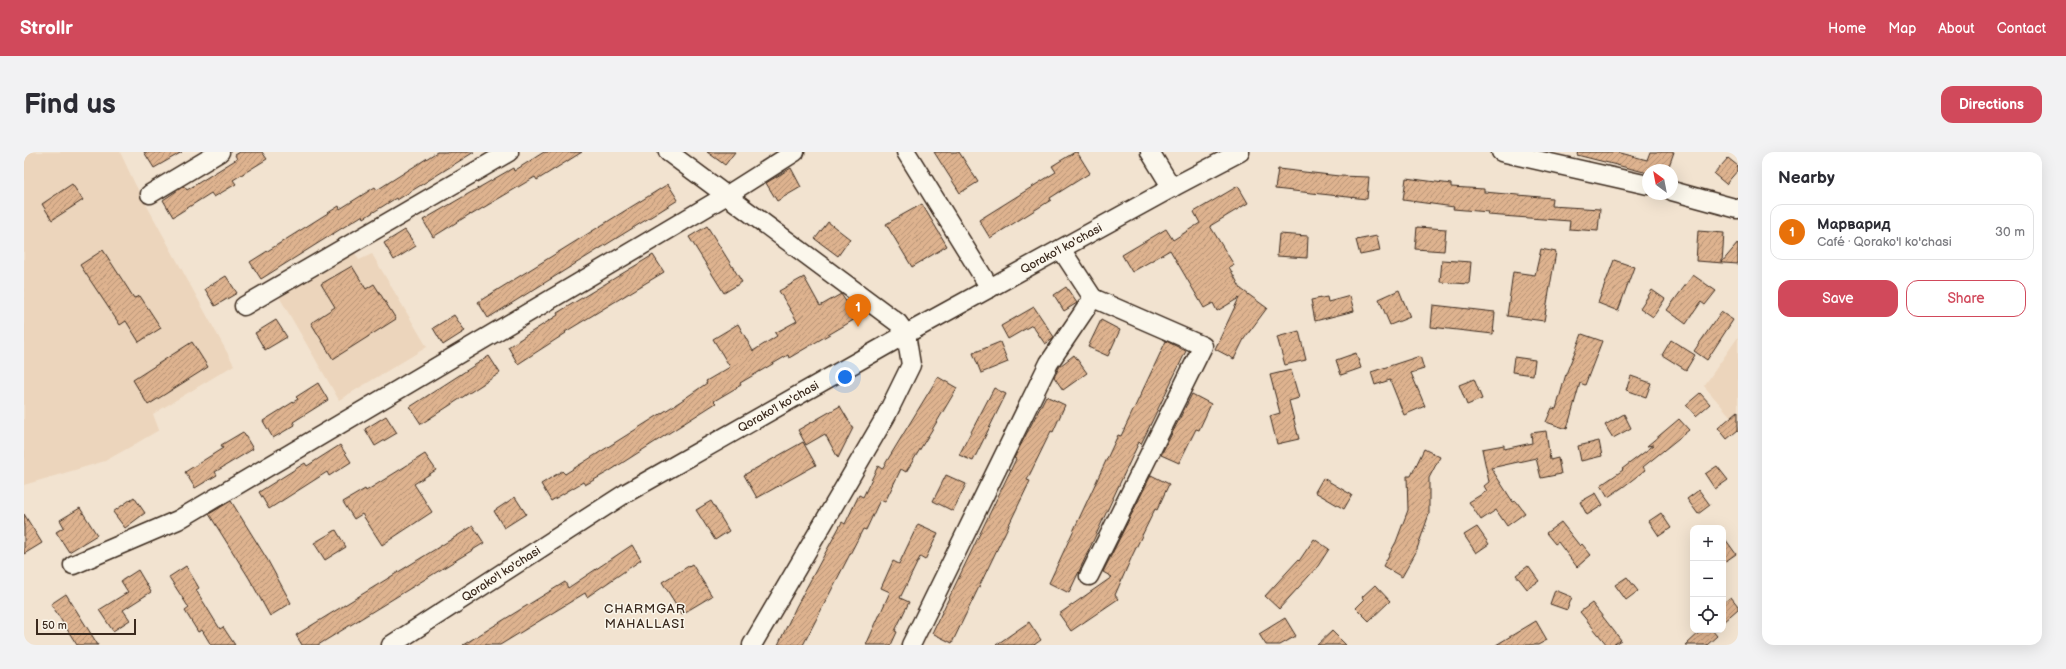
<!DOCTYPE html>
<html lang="en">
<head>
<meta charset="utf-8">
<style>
	body { margin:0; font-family:"Balsamiq Sans",sans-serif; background:#f2f2f3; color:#2b2b33 }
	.controls { position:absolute; right:12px; bottom:12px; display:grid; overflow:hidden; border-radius:8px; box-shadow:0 4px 16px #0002 }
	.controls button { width:36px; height:36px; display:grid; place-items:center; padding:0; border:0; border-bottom:1px solid #e1e1e2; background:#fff; color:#2b2b33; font:20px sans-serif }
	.compass { position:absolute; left:1618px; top:12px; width:36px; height:36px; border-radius:50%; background:#fff; box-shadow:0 4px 16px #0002; rotate:328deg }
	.scale { position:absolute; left:12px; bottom:10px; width:100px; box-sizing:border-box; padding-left:4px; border:2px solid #3b2a1e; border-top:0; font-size:11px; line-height:14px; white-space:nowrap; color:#3b2a1e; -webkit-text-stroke:3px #fbf7ec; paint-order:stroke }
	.you { position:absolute; left:821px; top:225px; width:14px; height:14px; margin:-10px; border:3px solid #fff; border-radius:50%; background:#1a73e8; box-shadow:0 0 0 6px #1a73e833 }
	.badge { display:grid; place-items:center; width:26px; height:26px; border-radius:50%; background:#d1495b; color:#fff; font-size:13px; font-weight:700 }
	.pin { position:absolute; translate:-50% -33px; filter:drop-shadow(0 1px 2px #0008) }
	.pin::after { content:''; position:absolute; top:21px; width:14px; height:12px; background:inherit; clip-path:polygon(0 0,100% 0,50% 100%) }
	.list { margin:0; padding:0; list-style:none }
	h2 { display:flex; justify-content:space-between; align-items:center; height:52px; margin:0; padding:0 16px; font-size:17px }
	h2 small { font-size:13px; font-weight:400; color:#7c7c81 }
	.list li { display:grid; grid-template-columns:26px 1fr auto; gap:12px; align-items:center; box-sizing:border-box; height:56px; margin:0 8px 8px; padding:0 8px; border:1px solid #e1e1e2; border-radius:12px }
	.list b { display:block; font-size:15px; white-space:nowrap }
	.list p { margin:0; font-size:13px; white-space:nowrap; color:#7c7c81 }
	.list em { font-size:13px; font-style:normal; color:#7c7c81 }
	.actions { display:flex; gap:8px; padding:12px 16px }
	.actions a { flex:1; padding:9px 0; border:1px solid #d1495b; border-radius:12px; text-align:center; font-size:14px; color:#d1495b }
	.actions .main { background:#d1495b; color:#fff }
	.icon { flex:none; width:22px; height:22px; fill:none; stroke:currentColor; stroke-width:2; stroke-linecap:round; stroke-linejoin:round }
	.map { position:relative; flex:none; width:1714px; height:493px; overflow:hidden; border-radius:12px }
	header { display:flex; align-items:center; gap:24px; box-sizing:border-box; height:56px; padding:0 20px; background:#d1495b; color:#fff }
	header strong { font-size:19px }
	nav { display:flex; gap:22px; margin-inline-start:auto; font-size:14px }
	.intro { display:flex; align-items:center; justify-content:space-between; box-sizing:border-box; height:96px; padding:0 24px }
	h1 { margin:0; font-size:28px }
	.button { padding:10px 18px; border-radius:12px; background:#d1495b; color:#fff; font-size:14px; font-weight:700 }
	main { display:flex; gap:24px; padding:0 24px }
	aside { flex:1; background:#fff; border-radius:12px; box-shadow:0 4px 16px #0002 }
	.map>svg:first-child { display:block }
	.built { fill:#ecd5bc }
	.building { fill:url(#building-hatch); stroke:#3b2a1e }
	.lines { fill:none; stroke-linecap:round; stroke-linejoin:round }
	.minor-casing { stroke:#3b2a1e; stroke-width:21 }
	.minor { stroke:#fbf7ec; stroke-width:18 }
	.labels { text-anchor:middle; stroke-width:3; stroke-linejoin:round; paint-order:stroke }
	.street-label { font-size:12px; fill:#3b2a1e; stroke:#fbf7ec }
	.neighbourhood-label { font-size:13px; letter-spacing:1px; fill:#3b2a1e; stroke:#fbf7ec }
</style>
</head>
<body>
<header>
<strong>Strollr</strong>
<nav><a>Home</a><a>Map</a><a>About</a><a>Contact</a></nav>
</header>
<div class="intro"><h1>Find us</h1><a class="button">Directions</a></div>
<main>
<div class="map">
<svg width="1714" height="493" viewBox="0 0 1714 493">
	<defs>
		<pattern id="building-hatch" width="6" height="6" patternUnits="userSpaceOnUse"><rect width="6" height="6" fill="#deb38f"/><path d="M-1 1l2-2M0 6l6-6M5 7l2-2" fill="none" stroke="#b59274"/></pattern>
	</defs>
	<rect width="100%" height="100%" fill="#f2e3d0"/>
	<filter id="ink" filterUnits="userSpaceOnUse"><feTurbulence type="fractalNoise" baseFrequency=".025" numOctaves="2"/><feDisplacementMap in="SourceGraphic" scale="8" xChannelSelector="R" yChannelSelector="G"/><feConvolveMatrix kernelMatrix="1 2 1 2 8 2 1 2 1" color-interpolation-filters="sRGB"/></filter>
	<g filter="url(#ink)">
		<!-- built -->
		<path class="built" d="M0,0H96L111,32L210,213L129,262L135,278L106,295L81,309L0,333Z
			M325,91L335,108L348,102L403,195L315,248L250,136Z
			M1714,185V273L1680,234Z"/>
		<!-- building -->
		<path class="building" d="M120,0H158L130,16Z
			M216,0H238L243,7L209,28L212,32L190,45L187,41L149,65L139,48L160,34L163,38L213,7L211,3Z
			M413,0H450L373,48L372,46L340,66L339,63L237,127L226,110L315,54L316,57L351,35L353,38Z
			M520,0H558L513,28L511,25L447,63L446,62L409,85L399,68L489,16L490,19Z
			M683,0H711L701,13Z
			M910,0H935L954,30L936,41Z
			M1051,0H1053L1066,21L1026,46L1027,48L966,86L955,68L1032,20L1028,14Z
			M1554,0H1593L1623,8L1626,0H1650L1645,14L1646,15V18H1624V21L1553,3Z
			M1704,6L1714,14V18L1702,32L1690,22Z
			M767,16L777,35L753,49L742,31Z
			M1254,17L1315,24L1345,25L1343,47L1251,37Z
			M1382,26L1427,32V35L1460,37V40L1528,46L1527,54L1576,57L1574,79L1545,77L1546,69L1464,63L1465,60L1429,57L1430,55L1379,48Z
			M48,32L59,48L28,68L18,52Z
			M644,32L654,48L464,166L454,150Z
			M1214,34L1224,51L1186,74L1210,113L1205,115L1217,137L1243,156L1220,187L1210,207L1191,197L1215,146L1193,159L1189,151L1180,156L1146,98L1108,120L1098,103L1142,77L1149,88L1176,71L1170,60Z
			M898,52L923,94L888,115L862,72Z
			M804,70L826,87L814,104L791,87Z
			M683,74L718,130L700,141L665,85Z
			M1393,75L1422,77L1420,99L1391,97Z
			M381,78L392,94L370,108L360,91Z
			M1674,79L1700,81L1698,110L1714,91V112L1672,109Z
			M1255,82L1284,84L1283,106L1253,104Z
			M1353,84L1356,99L1336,103L1332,88Z
			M1517,97L1532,100L1520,169L1483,164L1489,120L1511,123Z
			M79,98L110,146L116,144L137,176L115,190L102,169L96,173L56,113Z
			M629,103L640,120L541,180L542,181L494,212L484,195L534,163L533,161Z
			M1418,108L1447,110L1445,132L1416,130Z
			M1590,108L1610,115L1594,159L1574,151Z
			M328,114L342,137L350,132L372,167L309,207L287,171L311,155L297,132Z
			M1669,123L1692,139L1681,153L1677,150L1662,172L1643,158Z
			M202,124L213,141L191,154L181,137Z
			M780,125L796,154L817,142L833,166L765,206L764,203L716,231L717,233L690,249L692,251L584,320L561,333L559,330L527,349L517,332L538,319L541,322L657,249L683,231L682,229L706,215L689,187L714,172L729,199L753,184L751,181L773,169L755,139Z
			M1042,135L1053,151L1040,159L1030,143Z
			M1375,138L1386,165L1366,173L1355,147Z
			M1628,138L1641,147L1629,165L1616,156Z
			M1326,144L1330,159L1291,169L1287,148L1303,145L1304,150Z
			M1409,153L1471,160L1469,182L1407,175Z
			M1010,155L1030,185L1029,187L1021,192L1008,173L984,187L977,174Z
			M1697,160L1709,168L1683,208L1670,199Z
			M430,163L441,179L419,193L409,176Z
			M252,168L263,185L241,198L231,181Z
			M1077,168L1096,178L1084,204L1064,195Z
			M1275,179L1282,208L1261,213L1253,185Z
			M1558,182L1578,189L1561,233L1556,231L1543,277L1522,270L1528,256L1532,257L1542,222Z
			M1647,188L1671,203L1662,218L1638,203Z
			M1142,189L1162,199L1117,292L1115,290L1045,441L1025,431L1094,283L1097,284Z
			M168,190L184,215L124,253L109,228Z
			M976,190L984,210L957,221L949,201Z
			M1332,201L1337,216L1317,223L1312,208Z
			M1050,203L1063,221L1039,238L1030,225L1036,214Z
			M465,204L476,221L397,272L386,255Z
			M1396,204L1400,217L1387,221L1401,254L1380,263L1366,228L1351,233L1347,220Z
			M1490,205L1511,208L1509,223L1488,220Z
			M1267,218L1275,246L1265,249L1275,287L1253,292L1246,264L1256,261L1246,223Z
			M1607,224L1627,231L1622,245L1602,238Z
			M914,225L933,236L914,268L882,320L877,317L861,350L856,348L842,378L839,377L779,493H754L772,455L818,370L821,372L835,343L839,345L854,314L858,317Z
			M1450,227L1458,247L1443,253L1435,233Z
			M294,231L304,248L269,270L271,273L249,286L239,269L274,247L272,245Z
			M970,236L982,242L949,309L935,303Z
			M1676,241L1686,252L1672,264L1662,253Z
			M1168,242L1187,252L1175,278L1172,277L1155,311L1137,303Z
			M1022,244L1041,253L1029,280L1027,279L1003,328L1006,329L928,491L908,481L992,307L990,306Z
			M816,254L829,276L814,306L801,282L782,293L774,278Z
			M1714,259V278L1703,287L1694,276Z
			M1600,262L1607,276L1589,286L1581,273Z
			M362,264L373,281L351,294L341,277Z
			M1655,267L1665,278L1619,315L1621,318L1599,335L1584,345L1577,333L1599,318L1598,317L1630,293L1623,294Z
			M1522,279L1526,308L1534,306L1537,322L1517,326L1512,306L1467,316L1489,350L1492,349L1501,361L1483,374L1472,358L1457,368L1445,350L1463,339L1460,334L1465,330L1458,297L1480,293V297L1508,291L1507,281Z
			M219,280L229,297L191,320L193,323L171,336L161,320L199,296L197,293Z
			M1575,289L1578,304L1557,309L1554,294Z
			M779,290L792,313L733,346L720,323Z
			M316,293L327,310L305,324L303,320L245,357L235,340L281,311L283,314Z
			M1400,297L1416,305L1405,326V362L1392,400L1378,425L1359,414L1372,390L1384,358L1383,324H1387Z
			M401,302L412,318L390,332L408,360L358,393L338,362L330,367L319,350L341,337L342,339Z
			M1693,314L1704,328L1691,337L1681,322Z
			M922,323L942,332L929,359L909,349Z
			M1127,323L1145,332L1133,358L1131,357L1109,402L1091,443L1094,447L1047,479L1035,462L1088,425L1079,420Z
			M1299,326L1328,343L1320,357L1291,340Z
			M1675,338L1686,353L1674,362L1663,347Z
			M1572,341L1579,353L1563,363L1556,350Z
			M110,345L121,361L101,376L89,360Z
			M491,345L502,362L480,376L470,359Z
			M207,349L243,407L267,451L246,464L225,426L185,362Z
			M687,349L705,379L691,388L672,358Z
			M56,356L73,383L45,400L32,380L40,375L36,368Z
			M1637,361L1647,376L1635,384L1625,369Z
			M0,362L18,391L0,402Z
			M1537,370L1556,394L1558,392L1567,403L1553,415L1534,390L1531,392L1522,381Z
			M894,372L914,381L901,408L896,405L876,446L885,450L871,479L873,480L867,493H842L866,440L857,436L869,409L875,412Z
			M449,374L460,391L294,493H278L272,483Z
			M1453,375L1465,392L1452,401L1440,383Z
			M312,378L322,395L301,408L290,391Z
			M1699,384L1712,402L1699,411Z
			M1290,387L1305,397L1294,414L1255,457L1241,444L1274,408L1275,409Z
			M608,393L617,408L563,445L561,441L476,493H439L541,430L544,436Z
			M668,412L688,444L658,462L638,430Z
			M162,414L175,436L172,438L196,477L199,475L211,493H187L178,478L174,480L161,459L165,456L145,425Z
			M1504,414L1515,429L1503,437L1492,423Z
			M114,418L127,440L99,458L106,468L89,479L75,458L104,440L97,429Z
			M1603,425L1614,439L1602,448L1591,433Z
			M1351,433L1366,449L1345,469L1332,456L1340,448L1338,445Z
			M1531,438L1548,445L1543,458L1526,452Z
			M42,442L74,493H53L27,452Z
			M1707,445L1714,454V457L1699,470V451Z
			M1568,451L1597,488L1589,493H1583L1556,460Z
			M1261,466L1272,484L1256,493H1242L1235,482Z
			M1512,469L1523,488L1514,493H1472Z
			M1005,470L1017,488L1010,493H972Z
			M1678,478H1688L1693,484L1683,493H1662Z
			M1308,479L1322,493H1293Z"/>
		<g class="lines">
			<!-- minor casing -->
			<g class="minor-casing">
				<g id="minor">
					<path d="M644,0L874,171L882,182L887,213L862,264L728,493"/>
					<path d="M882,0L966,136"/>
					<path d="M1126,0L1148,36"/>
					<path d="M1477,0L1624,33"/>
					<path d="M1648,39L1714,57"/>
					<path d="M126,42L196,0"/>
					<path d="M220,154L485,0"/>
					<path d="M49,413L154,368L703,43L771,0"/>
					<path d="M1065,424L1179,194L1069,146"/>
					<path id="s1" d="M367,493L602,341L882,182L1153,33L1216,0"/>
					<path d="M887,493L1025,211L1069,146L1037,97"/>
				</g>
			</g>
			<!-- minor -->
			<use href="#minor" class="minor"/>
		</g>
	</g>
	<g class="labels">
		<!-- street labels -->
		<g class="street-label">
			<text dy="4" stroke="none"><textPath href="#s1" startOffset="779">Qorako'l ko'chasi</textPath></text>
			<text dy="4" stroke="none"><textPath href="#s1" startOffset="455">Qorako'l ko'chasi</textPath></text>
			<text dy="4" stroke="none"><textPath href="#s1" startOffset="131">Qorako'l ko'chasi</textPath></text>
		</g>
		<!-- neighbourhood labels -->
		<g class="neighbourhood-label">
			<text x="621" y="461">CHARMGAR<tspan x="621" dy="15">MAHALLASI</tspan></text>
		</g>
	</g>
</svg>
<div class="controls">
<button>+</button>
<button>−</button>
<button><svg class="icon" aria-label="locate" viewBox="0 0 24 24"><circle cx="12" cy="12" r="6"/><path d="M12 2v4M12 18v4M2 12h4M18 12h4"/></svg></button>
</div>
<svg class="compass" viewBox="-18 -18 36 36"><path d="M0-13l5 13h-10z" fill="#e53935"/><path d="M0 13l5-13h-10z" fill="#7c7c81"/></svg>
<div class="scale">50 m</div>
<div class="you"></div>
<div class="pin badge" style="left:834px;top:175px;background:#e8710a">1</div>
</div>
<aside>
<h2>Nearby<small></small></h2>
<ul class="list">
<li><span class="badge" style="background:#e8710a">1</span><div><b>Марварид</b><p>Café · Qorako'l ko'chasi</p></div><em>30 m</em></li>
</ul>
<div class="actions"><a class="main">Save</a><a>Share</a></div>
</aside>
</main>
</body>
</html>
